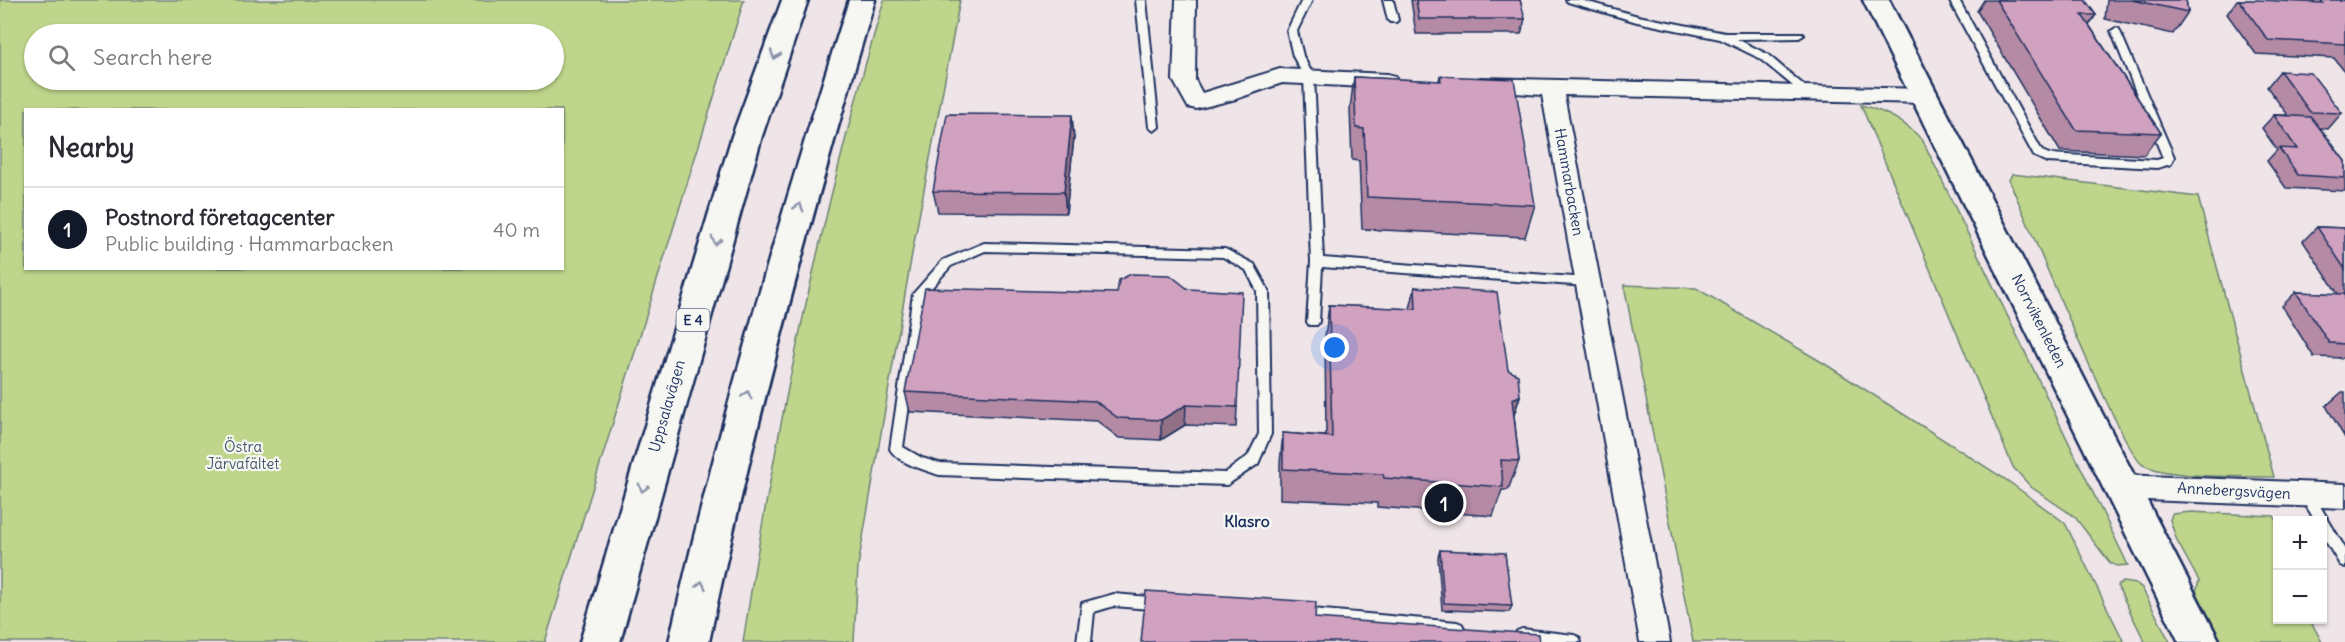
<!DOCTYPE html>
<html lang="en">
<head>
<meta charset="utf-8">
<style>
	body { margin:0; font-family:Delius,sans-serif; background:#f7f7f7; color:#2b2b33 }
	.controls { position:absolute; right:18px; bottom:18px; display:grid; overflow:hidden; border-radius:0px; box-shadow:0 2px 4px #0004 }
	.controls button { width:54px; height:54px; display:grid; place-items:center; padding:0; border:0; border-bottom:2px solid #e1e1e2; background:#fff; color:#2b2b33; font:30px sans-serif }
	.you { position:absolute; left:1335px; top:348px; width:21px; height:21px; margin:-15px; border:4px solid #fff; border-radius:50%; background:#1a73e8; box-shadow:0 0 0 9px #1a73e833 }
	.badge { display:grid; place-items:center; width:39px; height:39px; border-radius:50%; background:#111827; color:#fff; font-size:20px; font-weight:700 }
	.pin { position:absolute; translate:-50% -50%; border:3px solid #fff; box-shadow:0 2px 6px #0006 }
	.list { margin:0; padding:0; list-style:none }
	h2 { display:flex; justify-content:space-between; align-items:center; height:78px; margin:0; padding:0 24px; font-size:26px }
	h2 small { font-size:20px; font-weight:400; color:#7c7c81 }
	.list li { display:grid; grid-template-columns:39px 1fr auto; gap:18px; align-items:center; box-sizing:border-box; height:84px; padding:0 24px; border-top:2px solid #e1e1e2 }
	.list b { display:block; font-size:22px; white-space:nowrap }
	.list p { margin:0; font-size:20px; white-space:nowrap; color:#7c7c81 }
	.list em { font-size:20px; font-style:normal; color:#7c7c81 }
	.icon { flex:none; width:33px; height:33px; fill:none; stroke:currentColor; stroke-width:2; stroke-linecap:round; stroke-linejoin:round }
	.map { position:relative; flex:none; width:2345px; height:642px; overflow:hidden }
	.search { position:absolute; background:#fff; box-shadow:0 2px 4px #0004; left:24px; top:24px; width:540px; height:66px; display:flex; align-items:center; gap:15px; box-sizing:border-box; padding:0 21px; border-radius:33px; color:#7c7c81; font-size:22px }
	.panel { position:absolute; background:#fff; box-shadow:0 2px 4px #0004; left:24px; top:108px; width:540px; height:162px; border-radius:0px }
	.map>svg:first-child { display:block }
	.green { fill:#bed58b; stroke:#6c8274; stroke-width:1.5; fill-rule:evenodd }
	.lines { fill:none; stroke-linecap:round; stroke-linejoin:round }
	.lane-casing { stroke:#1b2f5e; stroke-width:4 }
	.street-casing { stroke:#1b2f5e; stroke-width:4 }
	.secondary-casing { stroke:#1b2f5e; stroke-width:5 }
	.highway-casing { stroke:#1b2f5e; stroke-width:5 }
	.lane { fill:#f6f6f2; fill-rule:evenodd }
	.street { fill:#f6f6f2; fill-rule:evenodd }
	.secondary { fill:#f6f6f2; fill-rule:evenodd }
	.highway { fill:#f6f6f2; fill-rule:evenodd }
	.wall { fill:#b48aa5; stroke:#1b2f5e; stroke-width:1.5 }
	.shaded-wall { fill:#927186; stroke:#1b2f5e; stroke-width:1.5 }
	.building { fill:#d1a1c0; stroke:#1b2f5e; stroke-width:1.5 }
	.oneway { stroke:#8892a8 }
	.labels { text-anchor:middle; stroke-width:4.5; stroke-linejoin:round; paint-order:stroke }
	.shield { fill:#f6f6f2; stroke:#5d6b8a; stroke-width:1.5 }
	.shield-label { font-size:14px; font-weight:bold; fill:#1b2f5e }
	.street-label { font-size:15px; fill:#1b2f5e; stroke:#f6f6f2 }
	.park-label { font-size:15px; fill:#445869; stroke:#f6f6f2 }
	.neighbourhood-label { font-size:16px; font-weight:bold; fill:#1b2f5e; stroke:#f6f6f2 }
</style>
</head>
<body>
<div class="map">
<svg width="2345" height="642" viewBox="0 0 2345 642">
	<rect width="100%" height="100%" fill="#efe5e8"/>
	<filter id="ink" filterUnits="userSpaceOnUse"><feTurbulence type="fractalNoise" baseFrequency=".0167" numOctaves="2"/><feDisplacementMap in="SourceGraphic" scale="12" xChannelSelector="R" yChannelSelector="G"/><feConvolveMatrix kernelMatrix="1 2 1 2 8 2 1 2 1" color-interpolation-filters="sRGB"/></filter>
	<g filter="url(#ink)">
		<!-- green -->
		<path class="green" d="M0,0H744L545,642H0ZM554,34V80H34V34ZM26,110H562V268H26Z
			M884,0H960L913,248L858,566L854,642H743C776,426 822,210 884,0Z
			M1861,105C1887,112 1905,121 1923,141L2128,565L2117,566L2110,563L2075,517L2031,487L2013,467Z
			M2012,174L2198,197L2274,477C2240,476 2171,479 2143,465C2124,456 2025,216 2009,180Z
			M1624,285L1696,288L1825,364L2008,481L2065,523L2124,642H1693Z
			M2191,512L2274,516L2278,522V620H2310L2322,642H2222L2196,591L2199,581L2177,541L2170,520L2172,514Z
			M2123,582L2137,584L2142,588L2170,642H2145L2118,587V584Z"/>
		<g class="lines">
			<!-- lane casing -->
			<g class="lane-casing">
				<path id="lane" d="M1136,0H1146L1159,127L1154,131L1149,127Z
					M1302,0H1312L1297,31L1303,56L1314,77L1323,258L1587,278L1591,279L1593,282L1591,285L1587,286L1322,267L1319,322L1317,325H1309L1307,322L1311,262L1304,77L1293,56L1287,31Z
					M1383,0H1393L1398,20L1396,22H1390L1388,20Z
					M1566,0H1581L1638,16L1725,33H1802L1804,35L1799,38L1737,39L1767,54L1813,93L1812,95H1804L1759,58L1720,39L1637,22L1568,2Z
					M1949,0H1959L2042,151L2049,154L2157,160L2163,158L2111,31L2116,28L2119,29L2174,157L2171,164L2157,168L2047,162L2034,156Z
					M984,243L1225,249L1254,264L1269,291L1271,434L1258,464L1227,485L939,475C923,469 899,464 890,449L913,294L943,260ZM985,251L1223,257L1246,270L1257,291L1259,434L1248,456L1225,473L939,463L922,458L903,447L925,295L951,266Z
					M2306,489L2311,491L2345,548V567L2340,565L2322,535V520H2315L2299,495L2301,491Z
					M1114,594L1161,598L1166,599L1168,604L1166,609L1161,610L1114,606L1094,612L1091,642H1077L1082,603Z
					M1301,608L1457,622L1462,624L1464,629L1462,634L1457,636L1301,622L1296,620L1294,615L1296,610Z
					M1522,629L1574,635L1579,637L1581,642H1520L1517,641L1515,636L1517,631Z"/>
			</g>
			<!-- street casing -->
			<g class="street-casing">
				<path id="street" d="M1176,0H1196L1195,80L1202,93L1280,69L1387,74L1395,76L1398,81L1395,86L1387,88L1282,83L1236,99L1196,109L1188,107L1173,80Z
					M1481,78L1925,89L1933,91L1936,96L1933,101L1925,103L1564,95L1670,642H1640L1542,95L1473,90L1470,85L1473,80Z
					M2122,475L2345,484V508L2122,499L2112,495L2108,487L2112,479Z"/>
			</g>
			<!-- secondary casing -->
			<g class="secondary-casing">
				<path id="secondary" d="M1863,0H1889L2220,642H2179Z"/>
			</g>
			<!-- highway casing -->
			<g class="highway-casing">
				<path id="highway" d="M782,0H808L762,136L620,642H580L732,136Z
					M849,0H875C812,212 754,425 709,642H669C718,425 781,212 849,0Z"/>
			</g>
			<!-- lane -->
			<use href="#lane" class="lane"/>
			<!-- street -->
			<use href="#street" class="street"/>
			<!-- secondary -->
			<use href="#secondary" class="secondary"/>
			<!-- highway -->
			<use href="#highway" class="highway"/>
		</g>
		<!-- wall -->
		<path class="wall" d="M1411,0H1520L1525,19L1521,34H1416Z
			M1984,0H2085L2096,15L2089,25L2161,133L2144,155L2060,151L1977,11Z
			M2107,0H2186L2188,12L2173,34L2105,19Z
			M2237,0L2300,2L2298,0H2345V72L2334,58L2256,54L2227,14Z
			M2280,71L2342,113L2328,129L2320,128L2345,161V191L2286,188L2267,161L2277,150L2262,128L2274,115H2288L2267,87Z
			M1440,76L1535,205L1525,237L1362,229L1359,161L1352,160L1350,109L1354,77L1439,81Z
			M1074,137L1066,213L938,212L933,191Z
			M2317,227L2345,228V358L2314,357L2282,306L2296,292L2338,294L2303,241Z
			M1415,287L1508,370L1520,396L1514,415L1519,461L1508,490H1502L1493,516L1377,507V503L1280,499V463L1283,433L1326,436L1325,337L1329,305L1410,309Z
			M1117,293L1237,407L1236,427L1185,425L1161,440L1119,438L1097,421L910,412L905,392Z
			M2342,392H2345V438L2326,406Z
			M1440,550L1512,606L1509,612L1442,610L1438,557Z"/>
		<!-- shaded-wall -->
		<path class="shaded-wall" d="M1072,115L1074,137L1066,213L1064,192Z
			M1520,396L1510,426L1512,399Z
			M1186,405L1185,425L1161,440V420Z"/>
		<!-- building -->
		<path class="building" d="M1416,0H1520L1525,19H1419Z
			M1996,0H2085L2096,15H2082L2161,133L2076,130Z
			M2132,0H2186L2188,12Z
			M2239,0H2259L2323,3L2321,0H2345V44L2268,40Z
			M2280,71L2311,73L2342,113L2310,112Z
			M1440,76L1514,79L1535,205L1367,197L1364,129L1356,128L1354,77L1441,81Z
			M947,114L1072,115L1064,192L933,191Z
			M2274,115L2311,117L2345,161V178L2298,175L2279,148L2297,149Z
			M2317,227L2345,228V269Z
			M1131,274L1170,275L1188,289L1242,292L1237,407L1186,405L1161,420L1118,418L1095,401L905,392L925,288L1117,293L1119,280Z
			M1415,287L1497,292L1508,370L1518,375L1520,396L1512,399L1519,461L1501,460L1503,487L1384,478L1383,474L1283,469V433L1332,437L1329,305L1416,309Z
			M2296,292L2345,294V344L2329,343Z
			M1440,550L1505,553L1512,606L1444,603Z
			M1146,591L1316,602L1315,618L1538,634L1539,642H1141Z"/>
		<!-- one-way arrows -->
		<defs><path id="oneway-chevron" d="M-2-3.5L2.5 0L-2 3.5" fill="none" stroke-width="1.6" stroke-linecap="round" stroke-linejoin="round" transform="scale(1.5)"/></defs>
		<g class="oneway">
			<use href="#oneway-chevron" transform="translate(775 55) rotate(109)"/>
			<use href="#oneway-chevron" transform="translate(799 207) rotate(-74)"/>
			<use href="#oneway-chevron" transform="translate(716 241) rotate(106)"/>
			<use href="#oneway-chevron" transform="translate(747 395) rotate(-76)"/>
			<use href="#oneway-chevron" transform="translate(643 488) rotate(106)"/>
			<use href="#oneway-chevron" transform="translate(701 585) rotate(-78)"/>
		</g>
	</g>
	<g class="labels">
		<!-- shield labels -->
		<rect class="shield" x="676.5" y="309" width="33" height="22" rx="4.5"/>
		<g class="shield-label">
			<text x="693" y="325">E 4</text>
		</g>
		<!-- street labels -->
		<g class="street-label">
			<text transform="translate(1569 182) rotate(80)" y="5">Hammarbacken</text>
			<text transform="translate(2039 321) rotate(63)" y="5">Norrvikenleden</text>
			<text transform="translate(667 406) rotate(-74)" y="5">Uppsalavägen</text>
			<text transform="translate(2234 491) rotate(3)" y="5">Annebergsvägen</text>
		</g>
		<!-- park labels -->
		<g class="park-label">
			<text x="243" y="452">Östra<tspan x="243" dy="17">Järvafältet</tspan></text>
		</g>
		<!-- neighbourhood labels -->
		<g class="neighbourhood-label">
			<text x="1247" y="527">Klasro</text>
		</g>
	</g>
</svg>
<div class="controls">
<button>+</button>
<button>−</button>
</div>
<div class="you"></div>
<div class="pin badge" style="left:1444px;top:503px">1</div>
<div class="search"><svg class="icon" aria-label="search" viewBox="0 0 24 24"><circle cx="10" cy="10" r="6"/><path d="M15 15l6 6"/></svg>Search here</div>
<section class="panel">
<h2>Nearby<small></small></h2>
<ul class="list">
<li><span class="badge">1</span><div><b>Postnord företagcenter</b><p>Public building · Hammarbacken</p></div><em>40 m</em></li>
</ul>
</section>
</div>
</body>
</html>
